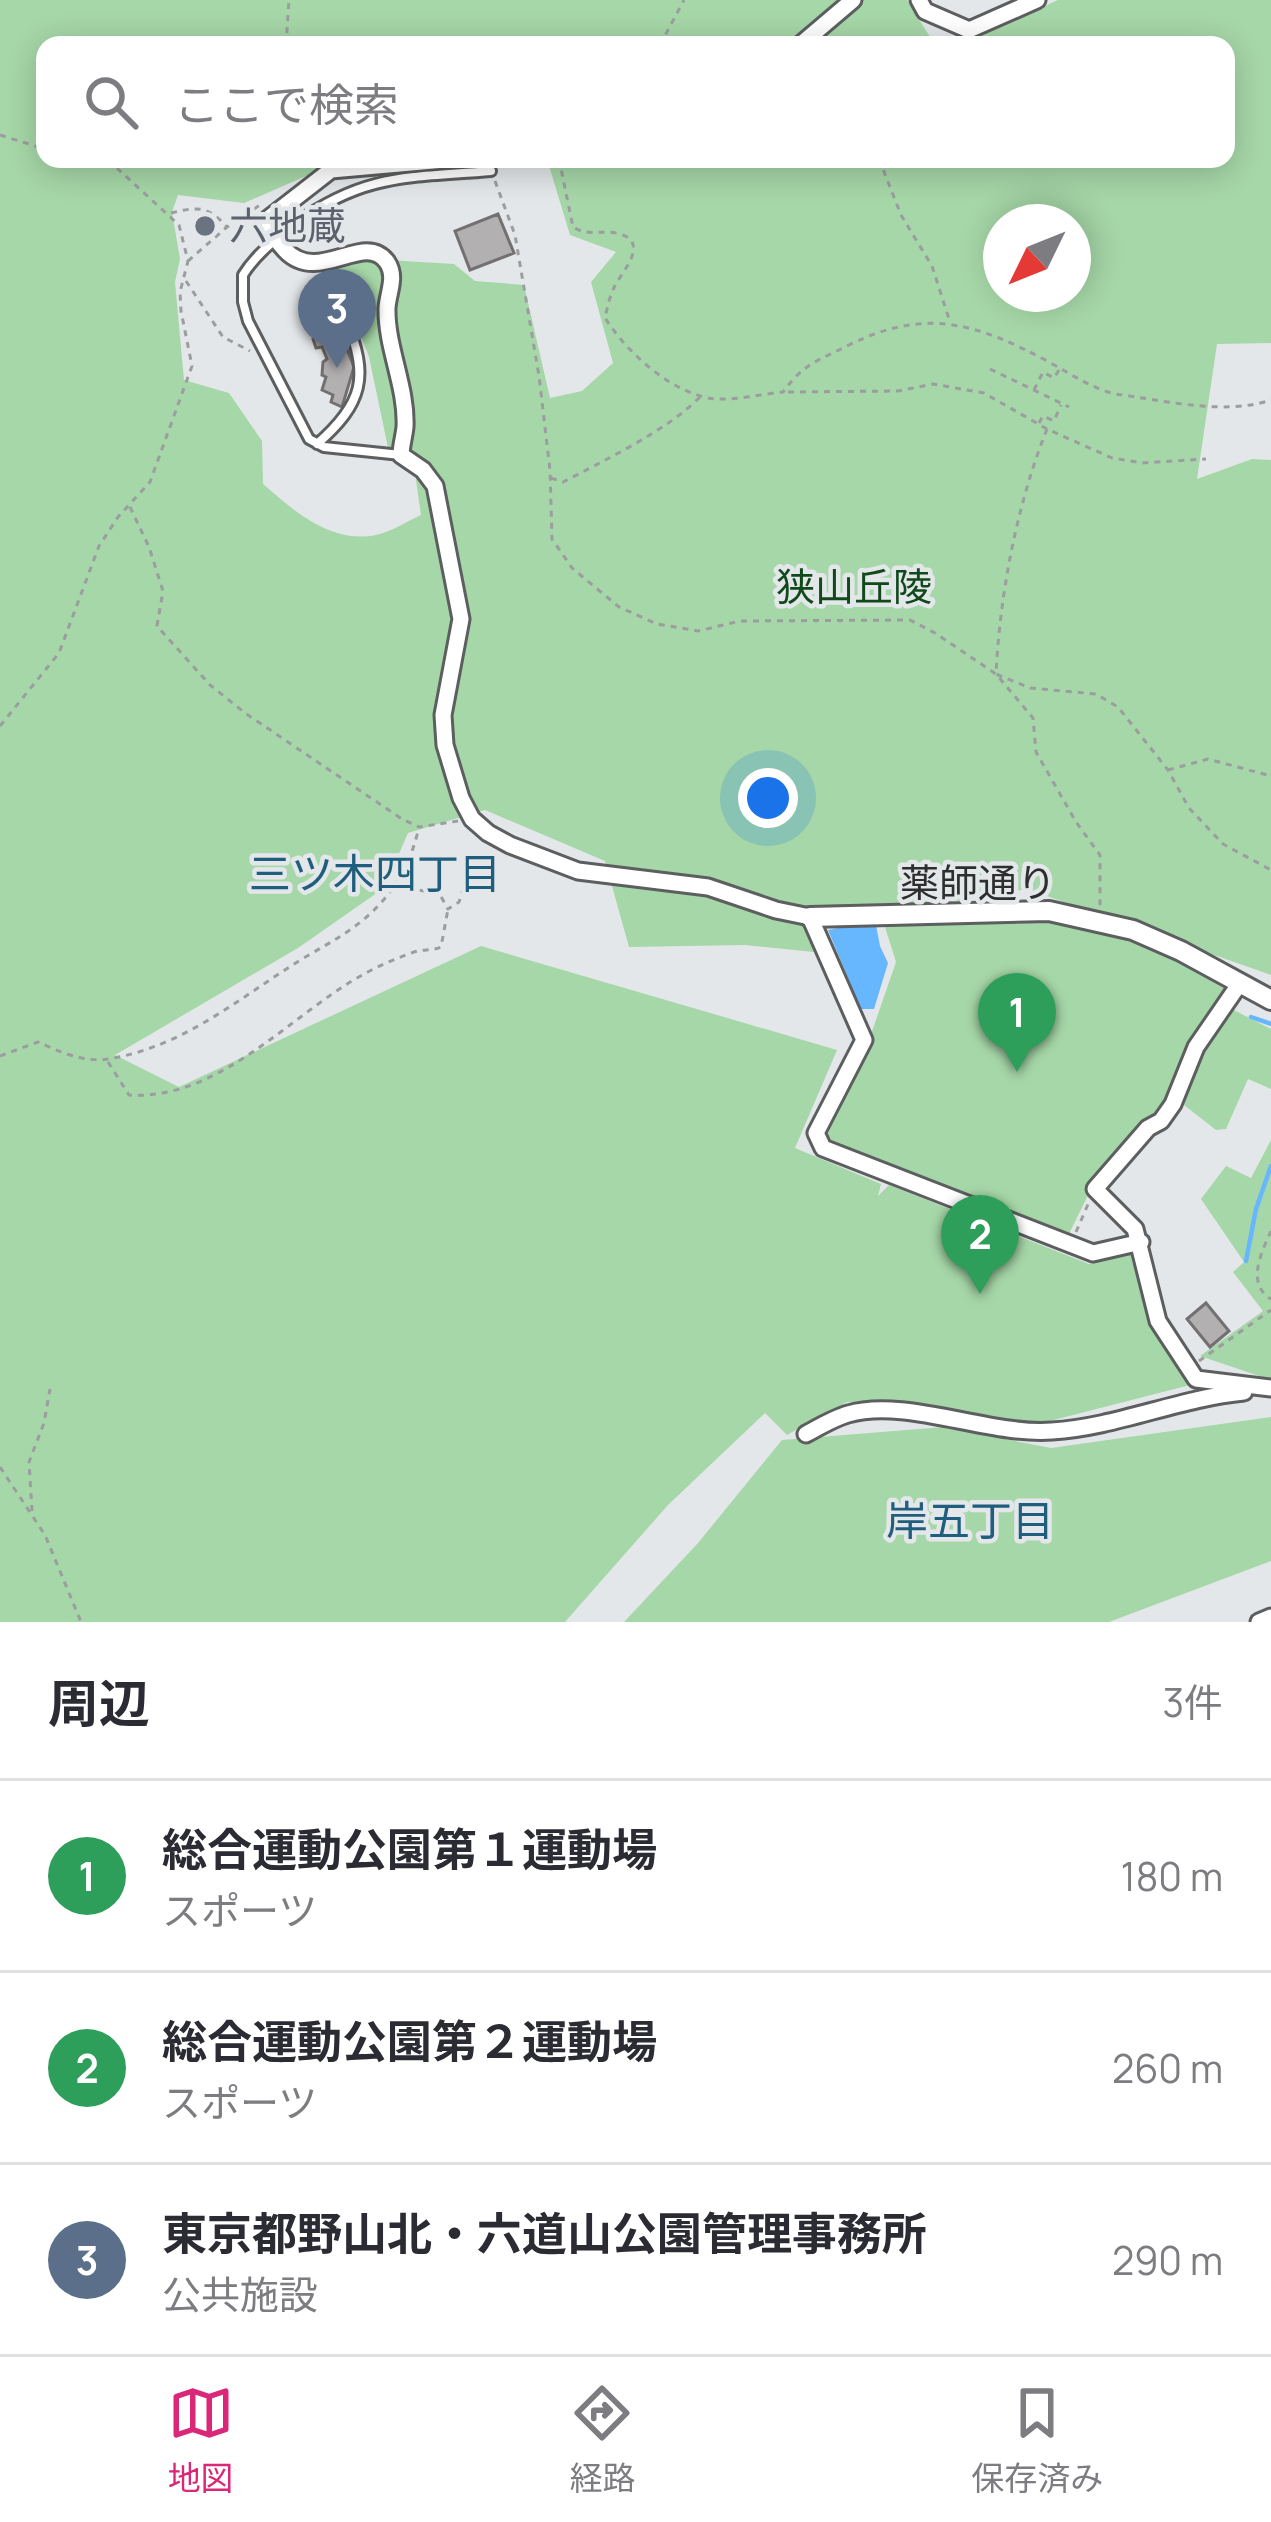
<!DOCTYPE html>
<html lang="ja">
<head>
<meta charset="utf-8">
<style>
	body { margin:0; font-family:Manrope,"Noto Sans JP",sans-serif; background:#f7f7f7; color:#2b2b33 }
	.compass { position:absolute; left:983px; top:204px; width:108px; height:108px; border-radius:50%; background:#fff; box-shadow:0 6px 30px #0003; rotate:227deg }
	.you { position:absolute; left:768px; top:798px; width:42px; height:42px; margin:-30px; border:9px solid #fff; border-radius:50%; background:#1a73e8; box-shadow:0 0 0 18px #1a73e833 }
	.badge { display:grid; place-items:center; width:78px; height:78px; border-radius:50%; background:#db2777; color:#fff; font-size:39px; font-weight:700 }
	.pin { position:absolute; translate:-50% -99px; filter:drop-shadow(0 3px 6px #0008) }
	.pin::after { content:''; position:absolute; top:63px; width:42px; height:36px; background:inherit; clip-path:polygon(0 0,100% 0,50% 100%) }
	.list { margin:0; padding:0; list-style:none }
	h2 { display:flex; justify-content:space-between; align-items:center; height:156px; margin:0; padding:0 48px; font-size:51px }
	h2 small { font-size:39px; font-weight:400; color:#7c7c81 }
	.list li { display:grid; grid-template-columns:78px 1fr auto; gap:36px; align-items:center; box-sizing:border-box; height:192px; padding:0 48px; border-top:3px solid #e1e1e2 }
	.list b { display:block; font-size:45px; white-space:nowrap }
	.list p { margin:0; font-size:39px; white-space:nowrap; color:#7c7c81 }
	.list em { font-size:39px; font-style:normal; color:#7c7c81 }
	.icon { flex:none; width:66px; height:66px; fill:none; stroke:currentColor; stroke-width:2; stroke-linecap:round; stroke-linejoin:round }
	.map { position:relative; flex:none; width:1271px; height:1622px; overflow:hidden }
	.search { position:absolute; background:#fff; box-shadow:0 6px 30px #0003; left:36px; right:36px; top:36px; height:132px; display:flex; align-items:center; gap:30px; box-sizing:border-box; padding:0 42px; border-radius:24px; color:#7c7c81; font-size:45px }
	.sheet { height:732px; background:#fff }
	nav { display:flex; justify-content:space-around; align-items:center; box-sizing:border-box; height:168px; border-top:3px solid #e1e1e2; background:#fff; font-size:33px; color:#7c7c81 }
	nav a { display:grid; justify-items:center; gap:6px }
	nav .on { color:#db2777 }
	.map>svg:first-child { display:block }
	.green { fill:#a6d7a8; fill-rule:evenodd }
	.water { fill:#67b7fe }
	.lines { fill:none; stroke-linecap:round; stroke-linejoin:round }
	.stream { stroke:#67b7fe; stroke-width:4.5 }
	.building { fill:#b3b0b1; stroke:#737071; stroke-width:3 }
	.service-casing { stroke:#5c5e5f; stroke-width:14 }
	.minor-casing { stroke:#5c5e5f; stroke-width:21 }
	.tertiary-casing { stroke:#5c5e5f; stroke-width:24 }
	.path { stroke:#9b9d9f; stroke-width:3; stroke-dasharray:6 6; stroke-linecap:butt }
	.service { stroke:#fff; stroke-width:8 }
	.minor { stroke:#fff; stroke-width:15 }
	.tertiary { stroke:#fff; stroke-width:18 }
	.worship-dot { fill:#6b7280; stroke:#e4e7e9; stroke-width:4.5 }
	.labels { text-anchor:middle; stroke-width:9; stroke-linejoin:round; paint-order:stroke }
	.worship-label { font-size:39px; fill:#5b616d; stroke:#e4e7e9; text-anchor:start }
	.park-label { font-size:39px; fill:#10491a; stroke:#e4e7e9 }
	.street-label { font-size:39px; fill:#2d2e2e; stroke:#e4e7e9 }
	.neighbourhood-label { font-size:42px; fill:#1f5e7d; stroke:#e4e7e9 }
</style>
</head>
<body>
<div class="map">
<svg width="1271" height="1622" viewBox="0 0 1271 1622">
	<rect width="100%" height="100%" fill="#e4e7e9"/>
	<!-- green -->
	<path class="green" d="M0,0H907L935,45H45V159H505L461,166L306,176L244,203L178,195L172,212L180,259L175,282L184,380L229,393L262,441L263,484C294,511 331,544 376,535C391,532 407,521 421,515L415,473L390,457L369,357L352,313L319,290V274L355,258L454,264L475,281L524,285L550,398L582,391L613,363L591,282L616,252L570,235L547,159H1226V45H960L1058,0H1271V343L1217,344L1197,479L1252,459L1271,460V975L1027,889L823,924L814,952L745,945L629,947L605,861L485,810L408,833L384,888L298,948L115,1055L179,1087L481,946L837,1050L795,1148L881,1184L878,1196L889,1185L1089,1264L1134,1245L1153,1324L1194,1384L1038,1424L847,1402L787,1435L765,1413L668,1505L565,1622H0ZM1001,222H1073V294H1001Z
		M960,914L1044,917L1125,928L1241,977L1171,1102L1097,1177L1068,1236L826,1145L821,1133L868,1043L896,962L885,927Z
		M1230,1008L1271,1029V1089L1248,1079L1226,1129L1216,1130L1184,1105L1202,1050Z
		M1271,1140V1380L1200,1356L1263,1311L1233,1272L1244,1262L1201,1199L1226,1166L1251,1178Z
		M1271,1417V1561L1109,1622H624L698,1543L782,1440L944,1427L1051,1448Z"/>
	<!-- water -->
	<path class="water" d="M875,920L880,946L888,963L874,1009H861L828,930Z"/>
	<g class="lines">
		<!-- stream -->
		<path class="stream" d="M1251,1017L1271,1024
			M1246,1261L1256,1209L1271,1166"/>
	</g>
	<!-- building -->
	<path class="building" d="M498,214L514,253L470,270L455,231Z
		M333,314L354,367L342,407L331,402L333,395L322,390L326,377L322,375L323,362L327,359L322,347L316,348L313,339L328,325L326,316Z
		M1206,1303L1229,1331L1210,1347L1187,1319Z"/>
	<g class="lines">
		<!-- service casing -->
		<g class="service-casing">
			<path id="service" d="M317,444C363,404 370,376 346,320
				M401,455L324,447L309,439L248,321L243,302V275C256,254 277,238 296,223C365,173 410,178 491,171"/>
		</g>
		<!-- minor casing -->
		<g class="minor-casing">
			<path id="minor" d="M919,0L925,11L969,30L1037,0
				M800,45L853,0
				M456,159L331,170L268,219C269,232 276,240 285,250C319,286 364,230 387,262C397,277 388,292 387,308C386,347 407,387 405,427C404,437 401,446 401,455L423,470L435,486L461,619L443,715L445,745L461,798L472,819L488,833L510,845L578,871L708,887L776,910L810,917L864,1040L816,1133L823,1148L1093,1253L1141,1242
				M1240,983L1196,1047L1173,1104L1161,1121L1148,1128L1095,1189L1135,1229L1158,1321L1196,1379L1271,1388
				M806,1434C819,1427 834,1418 848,1414C905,1397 990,1436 1052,1431C1117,1427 1179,1398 1244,1392
				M1259,1622L1271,1617"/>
		</g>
		<!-- tertiary casing -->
		<g class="tertiary-casing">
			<path id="tertiary" d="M810,917L1049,911L1133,930L1181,951L1271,1000"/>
		</g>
		<!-- path -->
		<path class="path" d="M286,45L289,0
			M660,45L684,0
			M0,135L45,149
			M559,159L573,227C588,237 603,229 620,234C652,244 618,275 613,290C609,299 607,309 605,318C627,352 667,389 708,398C730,402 761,394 783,392C805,362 818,361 849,345C926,307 976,323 1049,362C1071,374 1091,388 1115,394C1163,400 1224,416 1271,400
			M879,159L901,215L932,266L949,319
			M495,181L515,235L539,376L550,470L552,539L572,568L619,607L657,624L698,631L740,621L910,620L935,633L996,674L1033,718L1036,752L1076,822L1100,855V907
			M171,213C196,207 207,205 226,226
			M188,261L227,227L260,205
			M186,281L223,337L250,351
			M990,369L1069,407
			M1034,390L1043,372L1054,378L1059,370
			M788,392L898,391L933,384L984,393L1047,429L1112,458L1142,463L1206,459
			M1039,423L1043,416L1054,421L1061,405
			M1047,429C1017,504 1000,593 996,674L1030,688L1096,694L1118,707L1168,770L1189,808L1223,844L1271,870
			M551,478L563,482C605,460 668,430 700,397
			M130,507L149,547L163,591L157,626L210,685L245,713L402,819L419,827L458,821
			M0,726L59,653L99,546L118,517L150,482L192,366L181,311L180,292L188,261L179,225L107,159
			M1168,770L1208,759L1271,776
			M396,887L439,893L448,909L459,902L467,878
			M0,1056L38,1042C58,1051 84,1063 108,1059C184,1047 239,998 302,959C329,943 355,930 377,907C399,885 412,858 419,827
			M108,1062L129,1095C219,1101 291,1014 364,974C380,965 397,958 414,952C424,949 432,951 441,947L448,909
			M1271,1231C1261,1253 1246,1284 1271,1299
			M1076,1232L1089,1202
			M1199,1361L1271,1310
			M0,1467L45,1535L81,1622
			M32,1511L29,1462L44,1423L50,1389"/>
		<!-- service -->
		<use href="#service" class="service"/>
		<!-- minor -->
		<use href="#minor" class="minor"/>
		<!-- tertiary -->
		<use href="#tertiary" class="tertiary"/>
	</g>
	<!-- markers -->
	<circle class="worship-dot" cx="205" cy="226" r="12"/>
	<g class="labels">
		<!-- worship labels -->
		<g class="worship-label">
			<text x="229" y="240">六地蔵</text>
		</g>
		<!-- park labels -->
		<g class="park-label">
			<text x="854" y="601">狭山丘陵</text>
		</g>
		<!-- street labels -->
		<g class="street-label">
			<text x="978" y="897">薬師通り</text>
		</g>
		<!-- neighbourhood labels -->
		<g class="neighbourhood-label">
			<text x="375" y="889">三ツ木四丁目</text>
			<text x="970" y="1536">岸五丁目</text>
		</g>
	</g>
</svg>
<svg class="compass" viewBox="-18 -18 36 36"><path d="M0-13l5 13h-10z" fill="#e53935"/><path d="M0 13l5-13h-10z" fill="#7c7c81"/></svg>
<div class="you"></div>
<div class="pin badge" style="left:1017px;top:1072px;background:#2e9e5b">1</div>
<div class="pin badge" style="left:980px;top:1294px;background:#2e9e5b">2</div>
<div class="pin badge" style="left:337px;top:368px;background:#5c6f8a">3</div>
<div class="search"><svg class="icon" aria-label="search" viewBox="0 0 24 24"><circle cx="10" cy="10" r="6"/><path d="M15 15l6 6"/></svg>ここで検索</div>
</div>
<section class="sheet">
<h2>周辺<small>3件</small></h2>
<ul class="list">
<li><span class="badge" style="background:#2e9e5b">1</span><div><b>総合運動公園第１運動場</b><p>スポーツ</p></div><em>180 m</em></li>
<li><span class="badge" style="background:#2e9e5b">2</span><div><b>総合運動公園第２運動場</b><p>スポーツ</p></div><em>260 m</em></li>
<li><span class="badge" style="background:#5c6f8a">3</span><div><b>東京都野山北・六道山公園管理事務所</b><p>公共施設</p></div><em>290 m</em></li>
</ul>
</section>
<nav>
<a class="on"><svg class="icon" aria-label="map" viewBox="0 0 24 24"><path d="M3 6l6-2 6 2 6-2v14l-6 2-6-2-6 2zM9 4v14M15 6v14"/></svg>地図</a>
<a><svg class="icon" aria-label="directions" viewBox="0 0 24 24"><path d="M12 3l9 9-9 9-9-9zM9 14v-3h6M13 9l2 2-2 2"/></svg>経路</a>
<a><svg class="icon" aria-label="saved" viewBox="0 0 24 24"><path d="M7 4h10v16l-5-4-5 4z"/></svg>保存済み</a>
</nav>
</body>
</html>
